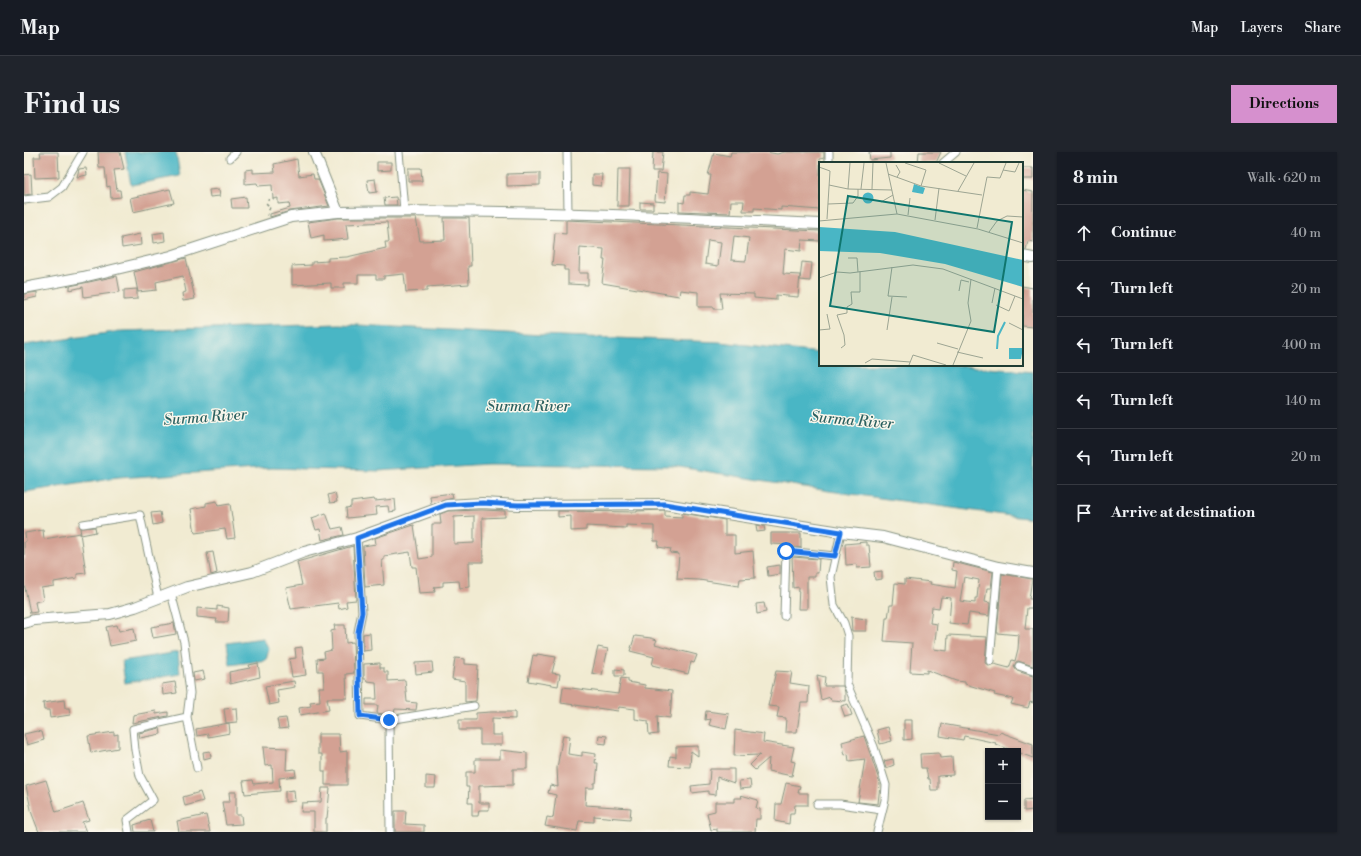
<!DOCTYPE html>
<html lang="en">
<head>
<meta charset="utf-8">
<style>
	body { margin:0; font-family:"Libre Bodoni",serif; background:#20242c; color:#f1f3f6 }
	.controls { position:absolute; right:12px; bottom:12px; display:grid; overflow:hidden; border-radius:0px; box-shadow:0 1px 3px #0004 }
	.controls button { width:36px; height:36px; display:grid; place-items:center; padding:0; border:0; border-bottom:1px solid #363941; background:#171b24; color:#f1f3f6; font:20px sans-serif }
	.stop { position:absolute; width:12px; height:12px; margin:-9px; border:3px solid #1a73e8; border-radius:50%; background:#fff }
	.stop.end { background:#1a73e8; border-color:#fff; box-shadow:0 1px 4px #0008 }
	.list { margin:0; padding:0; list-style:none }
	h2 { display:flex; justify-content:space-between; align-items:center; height:52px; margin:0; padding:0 16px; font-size:17px }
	h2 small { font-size:13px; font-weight:400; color:#9ea1a6 }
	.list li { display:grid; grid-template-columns:26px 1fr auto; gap:12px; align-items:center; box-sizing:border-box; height:56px; padding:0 16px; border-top:1px solid #363941 }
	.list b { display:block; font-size:15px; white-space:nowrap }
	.list em { font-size:13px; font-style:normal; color:#9ea1a6 }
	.icon { flex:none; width:22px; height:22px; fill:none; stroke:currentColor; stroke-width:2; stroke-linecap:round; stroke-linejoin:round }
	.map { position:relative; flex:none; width:1009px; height:680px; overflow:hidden; border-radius:0px }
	header { display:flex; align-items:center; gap:24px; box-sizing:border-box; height:56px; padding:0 20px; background:#171b24; border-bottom:1px solid #363941 }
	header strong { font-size:19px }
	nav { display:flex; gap:22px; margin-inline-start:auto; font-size:14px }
	.intro { display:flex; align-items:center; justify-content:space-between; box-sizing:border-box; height:96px; padding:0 24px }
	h1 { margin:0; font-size:28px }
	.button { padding:10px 18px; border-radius:0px; background:#d690ce; color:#111; font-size:14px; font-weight:700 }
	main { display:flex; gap:24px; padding:0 24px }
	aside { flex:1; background:#171b24; border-radius:0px; box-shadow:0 1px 3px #0004 }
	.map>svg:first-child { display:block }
	.water { fill:#49b6c5; stroke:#347a7c }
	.building { fill:#d3a193; fill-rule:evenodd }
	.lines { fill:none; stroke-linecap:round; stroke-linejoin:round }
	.street-casing { stroke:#889483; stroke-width:9 }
	.secondary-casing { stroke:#889483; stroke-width:12 }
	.path { stroke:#889483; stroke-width:1.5; stroke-dasharray:3 3; stroke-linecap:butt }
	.street { stroke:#fff; stroke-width:7 }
	.secondary { stroke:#fff; stroke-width:10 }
	.route { stroke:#1a73e8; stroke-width:5 }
	.labels { text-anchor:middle; stroke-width:3; stroke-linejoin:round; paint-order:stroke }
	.water-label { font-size:15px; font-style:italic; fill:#2c6160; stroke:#fbf7ec }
	.inset-river { fill:none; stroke:#49b6c5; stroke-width:2 }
	.inset-road { fill:none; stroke:#9da593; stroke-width:1 }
	.view { fill:#0f766e; fill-opacity:0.15; stroke:#0f766e; stroke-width:2 }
	.inset-edge { fill:none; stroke:#1f3d34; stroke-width:2 }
</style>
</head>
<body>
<header>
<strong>Map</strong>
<nav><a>Map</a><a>Layers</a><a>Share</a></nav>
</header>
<div class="intro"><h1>Find us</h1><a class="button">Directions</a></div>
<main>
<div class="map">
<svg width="1009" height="680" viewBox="0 0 1009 680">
	<rect width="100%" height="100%" fill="#fbf7ec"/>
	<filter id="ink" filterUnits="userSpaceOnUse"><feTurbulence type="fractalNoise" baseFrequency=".025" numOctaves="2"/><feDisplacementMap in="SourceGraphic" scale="8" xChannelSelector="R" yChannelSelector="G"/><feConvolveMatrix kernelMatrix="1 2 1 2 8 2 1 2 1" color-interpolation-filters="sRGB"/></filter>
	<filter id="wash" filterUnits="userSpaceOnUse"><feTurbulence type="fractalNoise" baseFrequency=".012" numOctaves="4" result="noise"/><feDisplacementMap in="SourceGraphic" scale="16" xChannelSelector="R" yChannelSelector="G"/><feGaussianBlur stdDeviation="0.9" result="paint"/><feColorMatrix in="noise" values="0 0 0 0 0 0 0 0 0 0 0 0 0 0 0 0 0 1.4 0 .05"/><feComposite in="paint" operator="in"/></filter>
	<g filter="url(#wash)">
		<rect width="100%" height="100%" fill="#f1ebd2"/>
		<!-- water -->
		<path class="water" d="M101,0H152L156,24L107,33Z
			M315,172L537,184L696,190L796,201V213H930L1009,220V367L805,339L649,314L464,312L354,319L247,316L94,326L0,340V193L97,179Z
			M239,486L245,497L242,508L206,513L203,491Z
			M154,500L156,522L101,531L98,509Z"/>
		<g id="blocks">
			<!-- building -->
			<path class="building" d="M16,0H34L35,25L11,26L10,5H17Z
				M74,0H96L100,17L90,18L93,38H96L97,45L87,46L86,34L83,35L81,16H75Z
				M629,0H639L637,19H628Z
				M707,0H743L753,2L761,0H800V6L796,7V58L757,55V58L730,56V59H719L720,49H707L706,61L655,59V50L660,51L661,43H666V40L684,42L687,23H684L690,1L706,4Z
				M845,0H866V6L846,8Z
				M895,0H917L912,11H894Z
				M273,7L275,24L289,22L290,27H294L305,54L266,59L246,65V62L266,56L265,51L254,52V46L249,47L248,33L234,34L233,31L221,32V18L229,17V21L251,20L250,12Z
				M353,10H367V18L353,19Z
				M62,16L63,23L53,25L55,17Z
				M384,16H397L398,29H384Z
				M998,16H1009V27H998Z
				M594,17H606L605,54H593Z
				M516,21V33L483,34V22Z
				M633,21L643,22L641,50L631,49Z
				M7,22L8,42L0,43V23Z
				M568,22H578L577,34L568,33Z
				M351,27L353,40L345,41L343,28Z
				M146,37L150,51L109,60L106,46Z
				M195,37L196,44L186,45L185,38Z
				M998,38L1009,40V90L1004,89L1002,98H998Z
				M222,45L223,56H208L207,47Z
				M372,45L373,53H361L360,46Z
				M616,50L629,51V57H616Z
				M314,66H392L396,89L421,88L420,66H445L447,114H444L445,132L403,135V139L382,140L380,122L360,124V127H352V123H334V131H320V136H307V131L268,133V114L288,113V110L304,109V106L323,105L362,96L361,90H365L363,70L322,72L324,87L300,89V83L287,86L284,70Z
				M542,68L796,79V89L778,88L777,99L761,97L759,122L776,123L774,145L752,143V148L730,146V142L696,141L698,157H690V155H674V140L656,138L655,144L578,131L581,108H579L580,97L556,95L555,121H564V133L544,132V118H540V114L528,113L531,81L542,82ZM710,84L725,86L722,109L707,108ZM684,88L697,90L694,114L681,112Z
				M140,80L141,89L130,91L129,82Z
				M116,82L117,93L98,96L97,86Z
				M162,106L171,147L159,149L158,141L162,140L159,124L132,130L133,138L114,140L110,120Z
				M778,110L788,111L786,129L776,128Z
				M93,124L96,140L60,145L59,135L46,138V134Z
				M998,134L1009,136V175L998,174Z
				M113,137V147L100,148V138Z
				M13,140V145L0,148V142Z
				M311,341L313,350L306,351L304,343Z
				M428,341L429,346L407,352L406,344Z
				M350,347L351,349L371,347L372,359L365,360L364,354L352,355L353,363L323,366L322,356L327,355V350Z
				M193,349L194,354L206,352L211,386L203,387L201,377L171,381L167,357L182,354V351Z
				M458,358L481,359V365L458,366L459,410H445L446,435L436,436L435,429L419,430V434L410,435L411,440L395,441L392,415H388L386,400L360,404V408H358L360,433L341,435L339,394L352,392L351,386L390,373L395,407L408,405V372H417L416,362L424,359ZM450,364V391L430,392V365Z
				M640,358L641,359V364L658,365V361L701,368V383H711V401L729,399L731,426L716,427L715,434L675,428L653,427L655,402L646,401L647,397L634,395L635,389H630V374L602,373V376L562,374V378L547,379V364L534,365V359L613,360V359Z
				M136,360L138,371L129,373L127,361Z
				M302,361L308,377L318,375L320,383L298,388L296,377L292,378L288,366Z
				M732,373L740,374L741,379L733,380Z
				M71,375L72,380L57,383L56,376Z
				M19,378L20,387L56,381L62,421L53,422V426L30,430V434L17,436L19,448L11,450L13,460L6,461L0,431V390L2,389L1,381Z
				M747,381H777V396L768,395V393L747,392Z
				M842,390V393H845L847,415L833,416V412L822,413L821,392Z
				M329,394L332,448L322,449L323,455L315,457L314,451L267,457L262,436L278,433L273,410Z
				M189,400L193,421L187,423L183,401Z
				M768,405L795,407L794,421H791V425H783V457H774L775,435L769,436Z
				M929,410L969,420L967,436H963L961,450L966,451L965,464L945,461L943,473L925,471L927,446L917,445L915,456L908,455L906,471L913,472L910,497L923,499L924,483L963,485L961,511L965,514L970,512L985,516L988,508L991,509L994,497L995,483L973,481L978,422L1008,427L1005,447H1009V456H1003L1001,477H1009V514L994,509L992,510L990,515L993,519L1009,524V551L1006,550L1004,556L987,552L989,547L970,543L971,541L941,532V530L932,529L903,518V521L886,520L888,491L860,489L862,466H864L866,453H869L871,431L881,432V427L907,430L906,432L931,436L933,419L928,418ZM940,425L955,428L953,446H951V451L936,449Z
				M756,413V422L744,424L743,415Z
				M858,419V427L851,428L850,420Z
				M740,451L742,460L733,462L732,452Z
				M193,454L205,456L204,470H192L193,467L173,465V456L193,458Z
				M827,465L842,467V479H828Z
				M150,471L152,482L129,486L127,475Z
				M93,473L95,479L110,476L112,489L86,494L82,475Z
				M310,473H321L322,491L329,490L330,521L322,522L323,546H303L305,558L276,563L275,556L287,554L286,550L296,549L295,535H300L299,519H294L293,507L301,506L300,500L308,498L307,479L311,478Z
				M346,481L347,498L339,499V482Z
				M611,484L627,486L633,488L631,492L673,503L670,511L667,510L664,522L628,513L630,505L606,499Z
				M278,495L282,523L268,525L265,507L272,506L271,496Z
				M574,495L584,497L578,523L568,521Z
				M513,502L532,505L528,521L536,522L534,534L504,529L509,503L513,504Z
				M431,506L441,507V512L454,513L452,549L441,550V529L428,527Z
				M408,510L409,520L392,522L391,511Z
				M234,511L236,525L206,532L205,520L226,516L225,513Z
				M356,511V516H360V520H364V529L381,528L383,550L393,551L392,558L371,557L370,562L365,563L353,561L354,553H342V547H353L352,530L343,529L342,527H340V512Z
				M591,517L600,518V524H591Z
				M179,519L181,527L170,529L169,521Z
				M752,519L768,520L766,531L785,534L784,551H777L773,580H761L762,566L753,565L755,555L744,554Z
				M793,523L801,525L800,534H819L821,540V549L807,548L806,545L797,548Z
				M597,526L604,527V530L621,533V536L648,539L646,566L633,564L634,582L625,583L624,569L611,567V557L595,555L594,559L537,551L539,535L594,542Z
				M270,529L271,535L253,538L255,551L245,553L241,534Z
				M151,530L153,541L139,543L138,532Z
				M40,548L41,556H45L46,563L26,566L25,558H20L19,551Z
				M824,552L828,563L821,565L817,554Z
				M212,556L213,570L202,571L200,557Z
				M132,559V562L144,560V564L108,571L109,563Z
				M682,559L705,562L702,577L685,573L687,567L681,568Z
				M467,560H491V567L468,566V583H478V593H456V578H435V568H452V561Z
				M262,566L264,576L255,577L253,567Z
				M880,568H888V587L880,588Z
				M205,571L206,581L184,585V582L173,584L172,577Z
				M918,572L975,582L976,580L1009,592V606L971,592L972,591L940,584L939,588L916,584Z
				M864,575L868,589L856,592L853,578Z
				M136,576L137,582L116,586L115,581Z
				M711,578L740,582L739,590L770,595L767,609L771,610L768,624L744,619L745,606L731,618L726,613L736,603L710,604Z
				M13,579L18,580L20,588L3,593L0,582Z
				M90,580V583L94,582V596L67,601L64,584Z
				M294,582H315L316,600L323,599V633H301V619H298V602H294Z
				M539,583L546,584L544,602L558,604V600L572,602L571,611H574L572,631H570V636H562L561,653L607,656L606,667L570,664V670L555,669L553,679L521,674L523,665L529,666L532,643L524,641L526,633L534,635L533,616Z
				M575,583L583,584L582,592L574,591Z
				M840,584L854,625L856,632L854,652L834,650L841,607L825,609L824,602L821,603L818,590Z
				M674,594V604L667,599L666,615L645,614L646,604L652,605V595Z
				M239,595L263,596L262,618L271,617L272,624L255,626L256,639L221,642L219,629L229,628L230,632L249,630L248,613L241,614Z
				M476,598L503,601V617H489V633L455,634V651H465V658H455L454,664H448V651H444L445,635H442V620H451V607H476Z
				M186,599L187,605L180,607L179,600Z
				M915,601L916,606L928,605L929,623L914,624V638H907L906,627H904L902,616H897L896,602Z
				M869,607L870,613L862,616L860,609Z
				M686,617H710V631L693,625L692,643L684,642V639L668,641L667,634L685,632Z
				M402,624L412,625L411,636H402Z
				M22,628L32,660L59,651L65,668L58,670L62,680H15L8,662L2,634Z
				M726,628L727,636L716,637L715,629Z
				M762,631L776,634L774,641H784V653H771L770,661H766L765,672L751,669L752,652H757Z
				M298,636H306L303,666H302V680H290V660H277L278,651L297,650Z
				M270,638L271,649L261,650V639Z
				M176,640L179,649L161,654L159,645Z
				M205,640H212V663H217L218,672L202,673L198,650H206Z
				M717,643L734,648L732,656L736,657V667H732L731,680H693V677L687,678L683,661L691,659V650H710V646H718Z
				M1009,647V658L1000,659V648Z
				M371,659H382L381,672L400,673V680H371Z
				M182,663L186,680H155L153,669Z
				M126,668L129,680H111L110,673Z"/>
		</g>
	</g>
	<g filter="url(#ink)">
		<use href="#blocks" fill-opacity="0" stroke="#889483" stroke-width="1"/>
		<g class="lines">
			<!-- street casing -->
			<g class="street-casing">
				<path id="street" d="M375,0L380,58
					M543,0L544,61
					M206,6L212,0
					M805,11V0
					M919,11L932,0
					M0,48L25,45L38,35L59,0
					M59,372L116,363L134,446
					M817,380L807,425L810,453L820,471L824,484L823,532L850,595L862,633L861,648L853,680
					M333,386L338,460L334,480L336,564L365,568L450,554
					M760,464L762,399L811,404
					M966,509L974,415
					M995,514L1009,519
					M163,565L173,616
					M365,568L366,680
					M793,652H816L858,658
					M105,680L103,668L129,648L116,624L111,598L109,577L163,565L166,541L160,490L147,441"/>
			</g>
			<!-- secondary casing -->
			<g class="secondary-casing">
				<path id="secondary" d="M290,0L314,60C475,57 635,64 796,72
					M998,104L1009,106
					M0,136L59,125L147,104L267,65L314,60
					M0,471L10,468L86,462L111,455L163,435L228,420L280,400L333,386L423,353L458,351L494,353L640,352L817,380L859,385L974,415L1009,421"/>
			</g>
			<!-- path -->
			<path class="path" d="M243,64L246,55L242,51L245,47"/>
			<!-- street -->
			<use href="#street" class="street"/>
			<!-- secondary -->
			<use href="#secondary" class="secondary"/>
		</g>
	</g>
	<g class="lines" filter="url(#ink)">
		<!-- route -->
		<path class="route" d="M365,568L336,564L334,480L338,460L333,386L422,353L458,351L494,353L640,352L817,380L811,404L762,399"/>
	</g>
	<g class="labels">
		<!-- water labels -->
		<g class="water-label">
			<text x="504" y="259">Surma River</text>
			<text transform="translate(181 265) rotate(-4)" y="5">Surma River</text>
			<text transform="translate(828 268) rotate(5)" y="5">Surma River</text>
		</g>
	</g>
	<!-- overview -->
	<g transform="translate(795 10)">
		<rect width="204" height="204" fill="#f1ebd2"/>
		<path d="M95,22L106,26L104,32L93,30ZM43.5 36a5.5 5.5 0 1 1 11 0a5.5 5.5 0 1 1-11 0ZM0,65L76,70L204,98V125L126,102L61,91L0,89ZM190,186H204L202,197H190Z" fill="#49b6c5"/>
		<path class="inset-river" d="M178,187L179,174L186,160"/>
		<path class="inset-road" d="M0,1V5L11,9L8,57M67,1L78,52L159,67L204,81M86,1L107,8L102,24M120,1L147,14M77,3L81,10L78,15M184,8L196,10L200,1M69,12L102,24L163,33M10,23L29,27L73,28M29,27L31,1M42,27L45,1M53,27L54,1M139,29L155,1M62,40L74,33M9,42L34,41L39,34V27M89,53L91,36M116,58L120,26M0,59L78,52M158,66L168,15L181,16L187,1M170,70L178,59L188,54L204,55M29,96H38L39,110M73,105L69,134L88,135M0,116L18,110L31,111L94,103L124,107L204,137M140,129L142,118L150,120M173,141L176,126M177,143L190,149L196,134M190,161L204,168M0,168L11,167L8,152M68,168L73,135M118,181L139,187M22,186L26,183L25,173L18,153L28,151V145L33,142L32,130H41V109M138,190L164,196M46,201L53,197L91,200M90,203L94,193L127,203M134,203L152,159L149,141L152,117"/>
		<path class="view" d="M29,34L193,60L175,170L11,144Z"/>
		<rect width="204" height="204" class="inset-edge"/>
	</g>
</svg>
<div class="controls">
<button>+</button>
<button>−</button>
</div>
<div class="stop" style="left:762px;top:399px"></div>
<div class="stop end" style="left:365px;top:568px"></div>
</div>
<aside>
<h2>8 min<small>Walk · 620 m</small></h2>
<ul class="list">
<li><svg class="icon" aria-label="ahead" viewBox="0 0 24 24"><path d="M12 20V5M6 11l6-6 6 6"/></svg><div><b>Continue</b></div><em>40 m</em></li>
<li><svg class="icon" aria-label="left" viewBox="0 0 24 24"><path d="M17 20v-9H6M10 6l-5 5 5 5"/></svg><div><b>Turn left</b></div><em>20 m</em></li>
<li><svg class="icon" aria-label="left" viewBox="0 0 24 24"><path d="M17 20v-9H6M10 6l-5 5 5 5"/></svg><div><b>Turn left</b></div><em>400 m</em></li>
<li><svg class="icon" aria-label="left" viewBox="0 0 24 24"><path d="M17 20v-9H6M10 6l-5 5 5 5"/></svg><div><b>Turn left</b></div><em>140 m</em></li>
<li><svg class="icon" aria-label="left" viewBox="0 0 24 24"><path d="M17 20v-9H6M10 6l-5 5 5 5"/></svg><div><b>Turn left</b></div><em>20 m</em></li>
<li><svg class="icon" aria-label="arrive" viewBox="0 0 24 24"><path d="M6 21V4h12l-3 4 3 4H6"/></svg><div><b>Arrive at destination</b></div></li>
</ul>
</aside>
</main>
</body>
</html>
